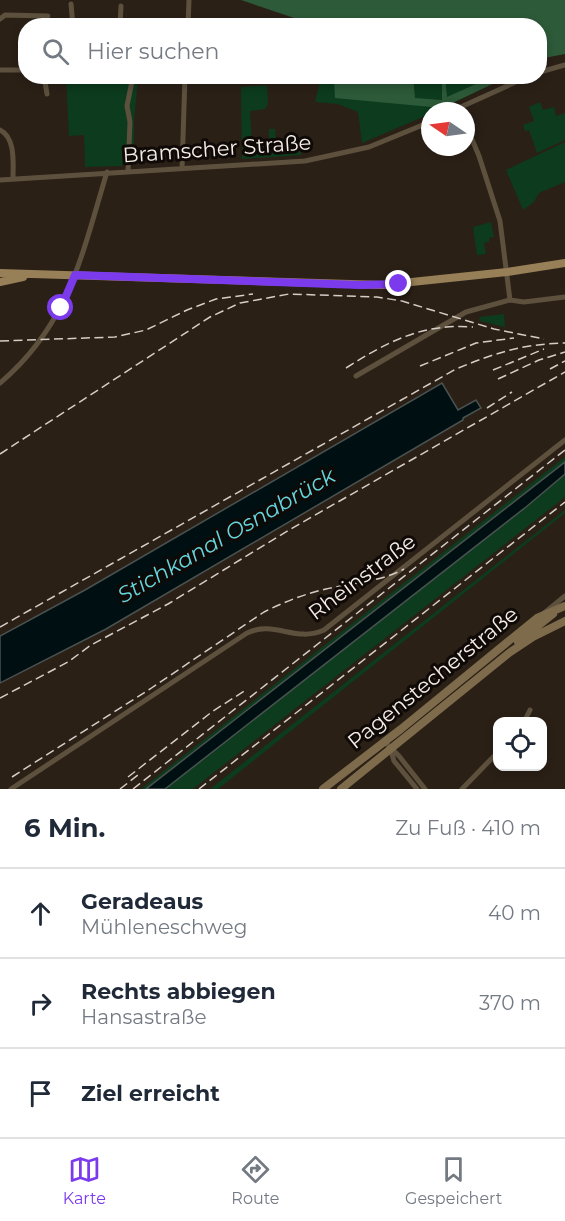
<!DOCTYPE html>
<html lang="de">
<head>
<meta charset="utf-8">
<style>
	body { margin:0; font-family:Montserrat,sans-serif; background:#f2f2f3; color:#1f2937 }
	.controls { position:absolute; right:18px; bottom:18px; display:grid; overflow:hidden; border-radius:12px; box-shadow:0 3px 9px #0003 }
	.controls button { width:54px; height:54px; display:grid; place-items:center; padding:0; border:0; border-bottom:2px solid #e0e1e3; background:#fff; color:#1f2937; font:30px sans-serif }
	.compass { position:absolute; left:421px; top:102px; width:54px; height:54px; border-radius:50%; background:#fff; box-shadow:0 3px 9px #0003; rotate:283deg }
	.stop { position:absolute; width:18px; height:18px; margin:-14px; border:4px solid #7c3aed; border-radius:50%; background:#fff }
	.stop.end { background:#7c3aed; border-color:#fff; box-shadow:0 2px 6px #0008 }
	.list { margin:0; padding:0; list-style:none }
	h2 { display:flex; justify-content:space-between; align-items:center; height:78px; margin:0; padding:0 24px; font-size:26px }
	h2 small { font-size:20px; font-weight:400; color:#747a83 }
	.list li { display:grid; grid-template-columns:39px 1fr auto; gap:18px; align-items:center; box-sizing:border-box; height:90px; padding:0 24px; border-top:2px solid #e0e1e3 }
	.list b { display:block; font-size:22px; white-space:nowrap }
	.list p { margin:0; font-size:20px; white-space:nowrap; color:#747a83 }
	.list em { font-size:20px; font-style:normal; color:#747a83 }
	.icon { flex:none; width:33px; height:33px; fill:none; stroke:currentColor; stroke-width:2; stroke-linecap:round; stroke-linejoin:round }
	.map { position:relative; flex:none; width:565px; height:789px; overflow:hidden }
	.search { position:absolute; background:#fff; box-shadow:0 3px 9px #0003; left:18px; right:18px; top:18px; height:66px; display:flex; align-items:center; gap:15px; box-sizing:border-box; padding:0 21px; border-radius:24px; color:#747a83; font-size:22px }
	.sheet { height:348px; background:#fff }
	nav { display:flex; justify-content:space-around; align-items:center; box-sizing:border-box; height:84px; border-top:2px solid #e0e1e3; background:#fff; font-size:16px; color:#747a83 }
	nav a { display:grid; justify-items:center; gap:3px }
	nav .on { color:#7c3aed }
	.map>svg:first-child { display:block }
	.green { fill:#0c3b1d }
	.forest { fill:#2d5a39 }
	.water { fill:#000f11; stroke:#4a5251; stroke-width:1.5 }
	.lines { fill:none; stroke-linecap:round; stroke-linejoin:round }
	.street { stroke:#5d513e; stroke-width:5 }
	.secondary { stroke:#7e6b4c; stroke-width:8 }
	.primary { stroke:#977f57; stroke-width:8 }
	.rail { stroke:#d6cdc6; stroke-width:1.5; stroke-dasharray:9 4.5; stroke-linecap:butt }
	.route { stroke:#7c3aed; stroke-width:8 }
	.labels { text-anchor:middle; stroke-width:6; stroke-linejoin:round; paint-order:stroke }
	.street-label { font-size:21px; fill:#f5ede6; stroke:#0f0a07 }
	.water-label { font-size:22px; font-style:italic; fill:#64d7de; stroke:#0f0a07 }
</style>
</head>
<body>
<div class="map">
<svg width="565" height="789" viewBox="0 0 565 789">
	<rect width="100%" height="100%" fill="#2b2016"/>
	<!-- green -->
	<path class="green" d="M66,77H138L134,121V162H124L122,166L85,167L84,135L69,136Z
		M321,77H507L436,111H430V114L362,143L358,112L338,104L315,102Z
		M267,85L268,104L265,109L250,111L252,141L269,140V129H275L277,148L301,147V155L242,159L241,87Z
		M540,102L543,110L554,107L556,116L565,113V140L537,153L529,130L525,131L523,125L534,121L529,107Z
		M565,142V182L539,193L534,202L523,210L506,170Z
		M491,222L494,237L489,238V242L484,243L486,254L477,255L473,227Z
		M504,314L505,327L480,321L479,317Z
		M565,457V497L193,789H141Z
		M565,510V513L218,789H210Z"/>
	<!-- forest -->
	<path class="forest" d="M241,0H565V54L544,58V54H540V26L315,25Z
		M321,77H413L415,98L442,100V77H445L447,97L478,83V77H507L442,108L335,98L334,78Z"/>
	<!-- water -->
	<path class="water" d="M442,383L458,410L476,400L481,408L463,418V420L106,629L0,683V636L85,590Z
		M565,462V474L526,507L165,789H146Z"/>
	<g class="lines">
		<!-- street -->
		<path class="street" d="M71,4L73,26
			M0,19L5,15L48,16
			M120,26L121,6
			M188,26L189,0
			M0,70H26
			M540,72L565,65
			M44,76L47,94
			M452,111L529,76
			M466,125L479,156L500,221L510,300
			M0,130C16,138 13,164 13,179
			M182,169L185,76
			M128,171L130,122L127,106L133,76
			M0,180L305,161L369,147L430,122
			M356,376L466,312L510,300L524,302L565,297
			M0,383C69,325 82,254 107,172
			M543,614L565,596
			M524,722L530,710
			M384,741L399,756L425,789
			M391,751L394,761L417,789
			M11,789L247,633C275,620 295,643 324,630L565,440
			M462,789L498,752"/>
		<!-- secondary -->
		<path class="secondary" d="M518,642L553,614
			M323,789L401,729L537,618L565,606
			M341,789L509,653L533,637L565,621"/>
		<!-- primary -->
		<path class="primary" d="M0,273L383,285L507,272L565,263
			M0,282L23,277"/>
		<!-- rail -->
		<path class="rail" d="M0,341L115,337L146,330L187,310L216,299L253,294
			M420,366L476,343L514,338
			M346,368C387,342 422,323 473,327
			M550,369L565,361
			M493,370L544,349
			M498,379L539,360L565,352
			M487,408L512,392
			M0,454L210,317L240,303L289,294L377,297L402,301L494,329L544,339
			M0,627L456,369C495,353 522,344 565,343
			M0,698L68,662L91,645L168,604L289,530L565,372
			M12,777L150,689L264,612C284,602 304,594 326,589C352,583 380,582 404,569
			M128,777L213,711L246,690
			M120,789L138,775
			M133,789L565,450
			M199,789L565,502"/>
	</g>
	<g class="lines">
		<!-- route -->
		<path class="route" d="M61,308L75,275L360,285L399,284"/>
	</g>
	<g class="labels">
		<!-- street labels -->
		<g class="street-label">
			<text transform="translate(217 149) rotate(-4)" y="7">Bramscher Straße</text>
			<text transform="translate(362 577) rotate(-37)" y="7">Rheinstraße</text>
			<text transform="translate(433 678) rotate(-39)" y="7">Pagenstecherstraße</text>
		</g>
		<!-- water labels -->
		<g class="water-label">
			<text transform="translate(226 535) rotate(-30)" y="8">Stichkanal Osnabrück</text>
		</g>
	</g>
</svg>
<div class="controls">
<button><svg class="icon" aria-label="locate" viewBox="0 0 24 24"><circle cx="12" cy="12" r="6"/><path d="M12 2v4M12 18v4M2 12h4M18 12h4"/></svg></button>
</div>
<svg class="compass" viewBox="-18 -18 36 36"><path d="M0-13l5 13h-10z" fill="#e53935"/><path d="M0 13l5-13h-10z" fill="#747a83"/></svg>
<div class="stop" style="left:61px;top:308px"></div>
<div class="stop end" style="left:399px;top:284px"></div>
<div class="search"><svg class="icon" aria-label="search" viewBox="0 0 24 24"><circle cx="10" cy="10" r="6"/><path d="M15 15l6 6"/></svg>Hier suchen</div>
</div>
<section class="sheet">
<h2>6 Min.<small>Zu Fuß · 410 m</small></h2>
<ul class="list">
<li><svg class="icon" aria-label="ahead" viewBox="0 0 24 24"><path d="M12 20V5M6 11l6-6 6 6"/></svg><div><b>Geradeaus</b><p>Mühleneschweg</p></div><em>40 m</em></li>
<li><svg class="icon" aria-label="right" viewBox="0 0 24 24"><path d="M7 20v-9h11M14 6l5 5-5 5"/></svg><div><b>Rechts abbiegen</b><p>Hansastraße</p></div><em>370 m</em></li>
<li><svg class="icon" aria-label="arrive" viewBox="0 0 24 24"><path d="M6 21V4h12l-3 4 3 4H6"/></svg><div><b>Ziel erreicht</b></div></li>
</ul>
</section>
<nav>
<a class="on"><svg class="icon" aria-label="map" viewBox="0 0 24 24"><path d="M3 6l6-2 6 2 6-2v14l-6 2-6-2-6 2zM9 4v14M15 6v14"/></svg>Karte</a>
<a><svg class="icon" aria-label="directions" viewBox="0 0 24 24"><path d="M12 3l9 9-9 9-9-9zM9 14v-3h6M13 9l2 2-2 2"/></svg>Route</a>
<a><svg class="icon" aria-label="saved" viewBox="0 0 24 24"><path d="M7 4h10v16l-5-4-5 4z"/></svg>Gespeichert</a>
</nav>
</body>
</html>
